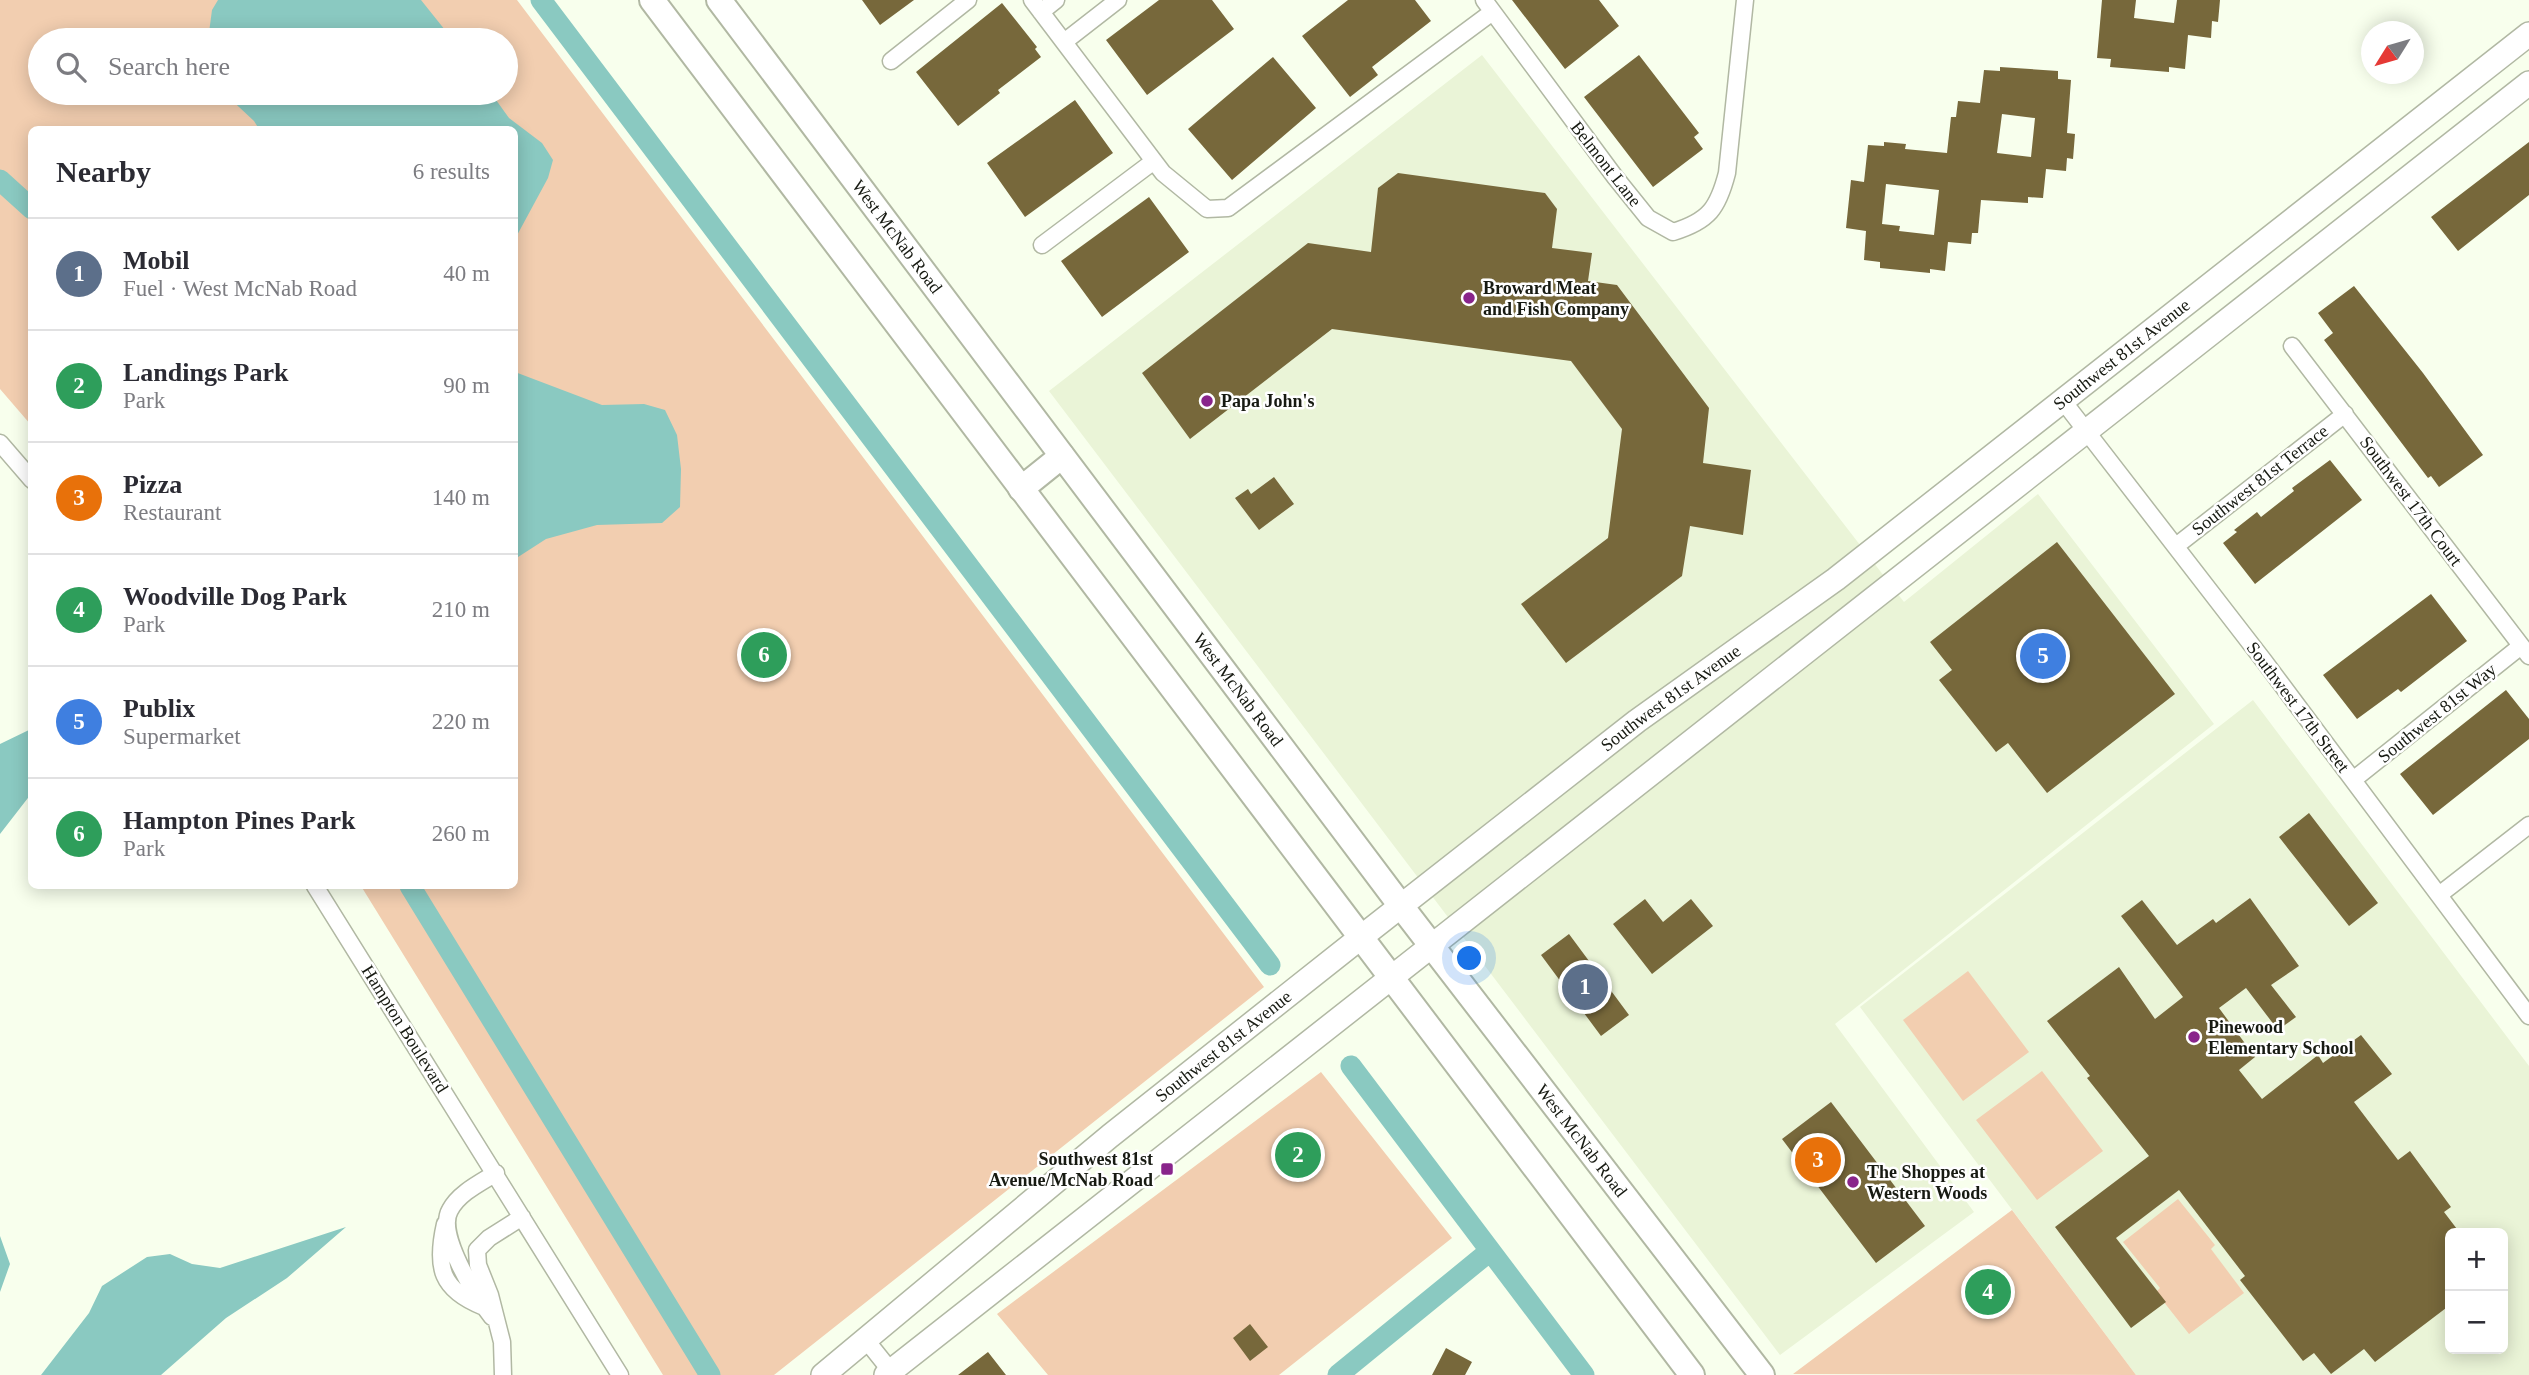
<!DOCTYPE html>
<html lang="en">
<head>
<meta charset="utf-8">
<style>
	body { margin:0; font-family:"Times New Roman",serif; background:#f2f2f3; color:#2b2b33 }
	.controls { position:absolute; right:21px; bottom:21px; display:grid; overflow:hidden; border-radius:10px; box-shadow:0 4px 18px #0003 }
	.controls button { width:63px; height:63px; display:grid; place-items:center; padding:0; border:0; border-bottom:2px solid #e1e1e2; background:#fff; color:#2b2b33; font:35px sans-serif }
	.compass { position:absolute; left:2361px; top:21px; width:63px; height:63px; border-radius:50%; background:#fff; box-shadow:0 4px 18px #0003; rotate:233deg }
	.you { position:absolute; left:1470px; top:959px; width:24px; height:24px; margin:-18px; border:5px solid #fff; border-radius:50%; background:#1a73e8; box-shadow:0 0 0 10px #1a73e833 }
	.badge { display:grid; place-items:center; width:46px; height:46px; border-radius:50%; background:#db2777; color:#fff; font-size:23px; font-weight:700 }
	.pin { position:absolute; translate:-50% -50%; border:4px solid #fff; box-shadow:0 2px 7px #0006 }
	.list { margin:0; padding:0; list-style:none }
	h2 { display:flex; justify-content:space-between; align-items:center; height:91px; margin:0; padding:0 28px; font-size:30px }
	h2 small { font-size:23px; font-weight:400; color:#7c7c81 }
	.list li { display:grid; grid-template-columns:46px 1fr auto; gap:21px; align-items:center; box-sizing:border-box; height:112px; padding:0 28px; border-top:2px solid #e1e1e2 }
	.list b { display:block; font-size:26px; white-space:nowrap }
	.list p { margin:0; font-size:23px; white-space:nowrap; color:#7c7c81 }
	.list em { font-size:23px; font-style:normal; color:#7c7c81 }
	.icon { flex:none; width:38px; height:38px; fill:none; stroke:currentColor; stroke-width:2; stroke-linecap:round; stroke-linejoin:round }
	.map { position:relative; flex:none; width:2529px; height:1375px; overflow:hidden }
	.search { position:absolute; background:#fff; box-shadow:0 4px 18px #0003; left:28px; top:28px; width:490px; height:77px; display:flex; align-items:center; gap:18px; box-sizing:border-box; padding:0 24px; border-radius:38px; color:#7c7c81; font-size:26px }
	.panel { position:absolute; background:#fff; box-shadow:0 4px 18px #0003; left:28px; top:126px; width:490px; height:763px; border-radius:10px }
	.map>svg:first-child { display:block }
	.built { fill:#eaf4d7; fill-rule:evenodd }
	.green { fill:#f2ceb0; fill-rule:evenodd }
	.water { fill:#8ac9c1 }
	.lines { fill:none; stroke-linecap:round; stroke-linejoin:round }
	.canal { stroke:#8ac9c1; stroke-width:21 }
	.building { fill:#77683b; fill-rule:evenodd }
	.street-casing { stroke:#b1b8a3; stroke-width:19 }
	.secondary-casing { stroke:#b1b8a3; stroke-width:26 }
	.primary-casing { stroke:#b1b8a3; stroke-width:28 }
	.street { stroke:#fff; stroke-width:16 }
	.secondary { stroke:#fff; stroke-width:23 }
	.primary { stroke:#fff; stroke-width:24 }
	.poi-dot { fill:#89248b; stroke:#fff; stroke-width:2.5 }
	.labels { text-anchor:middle; stroke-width:5; stroke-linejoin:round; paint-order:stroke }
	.street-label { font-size:18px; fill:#171a12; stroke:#fff }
	.poi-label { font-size:18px; font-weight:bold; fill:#171a12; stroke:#fff; text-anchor:start }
</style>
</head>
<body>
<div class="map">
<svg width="2529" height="1375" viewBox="0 0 2529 1375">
	<rect width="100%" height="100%" fill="#f8ffed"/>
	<!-- built -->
	<path class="built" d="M1482,55L1904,602L2038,494L2214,724L1835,1024L1974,1212L1780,1355L1049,391Z
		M2253,700L2529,1066V1375H2136L1860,1007ZM2450,1233H2503V1349H2450Z"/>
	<!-- green -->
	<path class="green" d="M0,0H517L1264,987L774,1375H663L361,886H514V130H32L31,425L0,389ZM40,40H506V93H40Z
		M1968,971L2029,1052L1963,1101L1903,1020Z
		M2042,1071L2103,1151L2037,1200L1976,1120Z
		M1321,1072L1452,1238L1279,1375H1048L997,1314Z
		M2178,1199L2215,1245L2211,1249L2244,1293L2189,1334L2156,1292L2160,1288L2123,1242Z
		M2012,1210L2136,1375L1793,1374Z"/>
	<!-- water -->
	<path class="water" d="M218,0H421L453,40H208L212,10Z
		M224,93H491L509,118L542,143L553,160L548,178L515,239L514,130L259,129L254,121Z
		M515,372L602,405L644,404L665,410L677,435L681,469L680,507L662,523L597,525L546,539L515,559Z
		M31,729V794L0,834V744Z
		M346,1227L287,1278L226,1318L161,1375H41L89,1313L102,1286L147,1257L170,1254L192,1264L220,1268Z
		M0,1236L10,1264L0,1292Z"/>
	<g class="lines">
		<!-- canal -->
		<path class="canal" d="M541,0L1270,965
			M0,180L32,209
			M410,886L710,1375
			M1351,1066L1584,1375
			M1338,1375L1490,1251"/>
	</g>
	<!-- building -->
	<path class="building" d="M862,0H914L880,25Z
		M1159,0H1212L1234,29L1147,95L1106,40Z
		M1348,0H1415L1431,21L1372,67L1378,75L1350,97L1302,36Z
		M1512,0H1599L1619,26L1565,69Z
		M2102,0H2136L2134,18L2174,23L2177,0H2220L2218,22L2212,21L2211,38L2188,35L2185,69L2169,67V72L2110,67L2111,59L2097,58Z
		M1002,3L1037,47L1035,49L1041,57L998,90L1000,93L958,126L916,72Z
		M1639,55L1699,133L1694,137L1703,149L1653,187L1584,97Z
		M1273,57L1316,108L1232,180L1188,129Z
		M2000,67L2058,71V79L2071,80L2067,133L2075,134L2073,159L2067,158L2066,171L2046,169L2043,198L2028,197V203L1981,200L1978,233H1972L1971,244L1948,242L1945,271L1930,269V273L1880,268V262L1864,260L1866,231L1846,228L1851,180L1864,182L1868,145L1884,146V142L1906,144L1905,149L1947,153L1951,117H1956L1958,101L1980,103L1984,70L2000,71ZM2002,114L2035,118L2031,157L1997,153ZM1886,184L1939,190L1934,235L1899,231L1900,226L1882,224Z
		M1075,100L1113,153L1025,217L987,163Z
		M2529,142V195L2458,251L2431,217Z
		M1398,173L1545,193L1557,209L1552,248L1592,253L1588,281L1617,285L1709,408L1703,463L1751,470L1743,535L1690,526L1682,576L1566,663L1521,604L1608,538L1622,429L1571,361L1332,329L1190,439L1142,373L1308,243L1371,252L1378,188Z
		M1149,197L1189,252L1102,317L1061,261Z
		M2354,286L2423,373L2483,455L2439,487L2431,476L2428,478L2324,340L2333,333L2318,313Z
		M2330,460L2362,500L2255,584L2223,543L2237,532L2234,530L2257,512L2261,517L2294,491L2292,488Z
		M1274,477L1294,504L1259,530L1235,498L1248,489L1251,494Z
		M2057,542L2175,694L2047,793L2008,743L1996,752L1939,680L1952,670L1930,642Z
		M2431,594L2467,641L2401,692L2398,689L2357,719L2323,675Z
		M2506,690L2529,719V739L2433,815L2400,774Z
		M2309,813L2378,903L2349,926L2279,837Z
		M2250,898L2299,966L2271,985L2296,1017L2278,1030L2246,988L2219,1008L2255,1057L2239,1070L2262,1099L2318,1055L2323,1063L2361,1035L2392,1074L2354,1102L2398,1160L2410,1151L2451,1207L2444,1212L2460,1233H2450V1305L2375,1362L2364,1349L2331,1374L2314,1353L2303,1361L2240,1280L2245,1276L2179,1190L2116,1238L2166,1302L2131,1328L2055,1227L2149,1156L2087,1078L2090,1076L2047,1021L2119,967L2155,1019L2183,997L2121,916L2142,900L2177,945L2213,919L2216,923Z
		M1645,899L1663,922L1691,899L1713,926L1652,974L1613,924Z
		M1569,934L1629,1015L1601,1036L1541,955Z
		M1831,1102L1925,1226L1876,1263L1782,1139Z
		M1250,1324L1268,1347L1250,1361L1233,1338Z
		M1446,1348L1472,1362L1465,1375H1432Z
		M988,1352L1006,1375H958Z"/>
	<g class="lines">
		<!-- street casing -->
		<g class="street-casing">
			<path id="street" d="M1032,0L1163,173L1207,209L1228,208L1491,13
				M1484,0L1615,177L1648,218L1673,232C1709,221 1718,208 1727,173L1745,0
				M1041,12L1056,0
				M1064,42L1118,0
				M891,61L968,0
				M1042,245L1154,161
				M2292,346L2529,656
				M2063,401L2264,661L2529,1016
				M0,443L32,480
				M2176,546L2345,414
				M2353,780L2521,646
				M315,886L620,1375
				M2439,895L2529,825
				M445,1224C435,1268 441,1290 484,1307
				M492,1317C476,1297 436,1234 450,1210C459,1193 480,1183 496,1173
				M866,1340L894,1375
				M503,1375L502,1342L490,1295L478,1265L477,1250L489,1238L522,1217"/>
		</g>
		<!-- secondary casing -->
		<g class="secondary-casing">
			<g id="secondary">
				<path id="s1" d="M823,1375L1110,1136L1360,938L1637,721L1836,579L2529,34"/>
				<path d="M886,1375L2529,83"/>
			</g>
		</g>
		<!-- primary casing -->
		<g class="primary-casing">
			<g id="primary">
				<path d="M652,0L1692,1375"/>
				<path id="s2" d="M719,0L1401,906L1762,1375"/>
				<path d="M1021,489L1062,456"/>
			</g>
		</g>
		<!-- street -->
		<use href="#street" class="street"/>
		<!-- secondary -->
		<use href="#secondary" class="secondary"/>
		<!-- primary -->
		<use href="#primary" class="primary"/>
	</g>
	<!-- markers -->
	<g class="poi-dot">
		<circle cx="1469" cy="298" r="7"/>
		<circle cx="1207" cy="401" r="7"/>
		<circle cx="2194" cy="1037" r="7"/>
		<rect x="1160" y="1162" width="14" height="14" rx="3.5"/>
		<circle cx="1853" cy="1182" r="7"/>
	</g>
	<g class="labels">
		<!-- street labels -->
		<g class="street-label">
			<text transform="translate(1606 164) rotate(52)" y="6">Belmont Lane</text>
			<text dy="6" stroke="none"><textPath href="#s2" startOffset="296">West McNab Road</textPath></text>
			<text dy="6" stroke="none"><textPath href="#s1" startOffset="1652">Southwest 81st Avenue</textPath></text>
			<text transform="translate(2260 480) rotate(-38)" y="6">Southwest 81st Terrace</text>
			<text transform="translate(2411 501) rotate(53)" y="6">Southwest 17th Court</text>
			<text dy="6" stroke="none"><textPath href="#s2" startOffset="863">West McNab Road</textPath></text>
			<text dy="6" stroke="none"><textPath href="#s1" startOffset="1085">Southwest 81st Avenue</textPath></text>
			<text transform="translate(2298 707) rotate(53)" y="6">Southwest 17th Street</text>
			<text transform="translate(2437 713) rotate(-39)" y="6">Southwest 81st Way</text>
			<text transform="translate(405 1029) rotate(58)" y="6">Hampton Boulevard</text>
			<text dy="6" stroke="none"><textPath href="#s1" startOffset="518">Southwest 81st Avenue</textPath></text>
			<text dy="6" stroke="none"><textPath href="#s2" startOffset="1430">West McNab Road</textPath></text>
		</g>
		<!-- poi labels -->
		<g class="poi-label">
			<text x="1483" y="294">Broward Meat<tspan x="1483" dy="21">and Fish Company</tspan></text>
			<text x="1221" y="407">Papa John's</text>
			<text x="2208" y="1033">Pinewood<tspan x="2208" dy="21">Elementary School</tspan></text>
			<text x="1153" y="1165" text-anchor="end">Southwest 81st<tspan x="1153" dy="21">Avenue/McNab Road</tspan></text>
			<text x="1867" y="1178">The Shoppes at<tspan x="1867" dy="21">Western Woods</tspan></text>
		</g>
	</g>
</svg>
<div class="controls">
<button>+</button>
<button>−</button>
</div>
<svg class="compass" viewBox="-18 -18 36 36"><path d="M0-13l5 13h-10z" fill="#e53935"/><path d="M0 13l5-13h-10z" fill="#7c7c81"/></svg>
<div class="you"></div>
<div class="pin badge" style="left:1585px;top:987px;background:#5c6f8a">1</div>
<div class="pin badge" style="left:1298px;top:1155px;background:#2e9e5b">2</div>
<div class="pin badge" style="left:1818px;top:1160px;background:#e8710a">3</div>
<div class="pin badge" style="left:1988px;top:1292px;background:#2e9e5b">4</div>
<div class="pin badge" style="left:2043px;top:656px;background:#3f7fe0">5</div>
<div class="pin badge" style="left:764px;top:655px;background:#2e9e5b">6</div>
<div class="search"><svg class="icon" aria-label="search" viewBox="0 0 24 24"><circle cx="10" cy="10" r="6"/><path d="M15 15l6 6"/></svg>Search here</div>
<section class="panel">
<h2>Nearby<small>6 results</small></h2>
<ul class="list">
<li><span class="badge" style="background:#5c6f8a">1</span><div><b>Mobil</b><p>Fuel · West McNab Road</p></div><em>40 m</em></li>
<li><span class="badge" style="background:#2e9e5b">2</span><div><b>Landings Park</b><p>Park</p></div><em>90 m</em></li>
<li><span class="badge" style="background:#e8710a">3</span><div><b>Pizza</b><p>Restaurant</p></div><em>140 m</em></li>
<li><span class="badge" style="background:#2e9e5b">4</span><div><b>Woodville Dog Park</b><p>Park</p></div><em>210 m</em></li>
<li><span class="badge" style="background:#3f7fe0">5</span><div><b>Publix</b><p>Supermarket</p></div><em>220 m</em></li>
<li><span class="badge" style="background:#2e9e5b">6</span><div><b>Hampton Pines Park</b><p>Park</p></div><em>260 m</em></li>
</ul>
</section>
</div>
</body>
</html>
